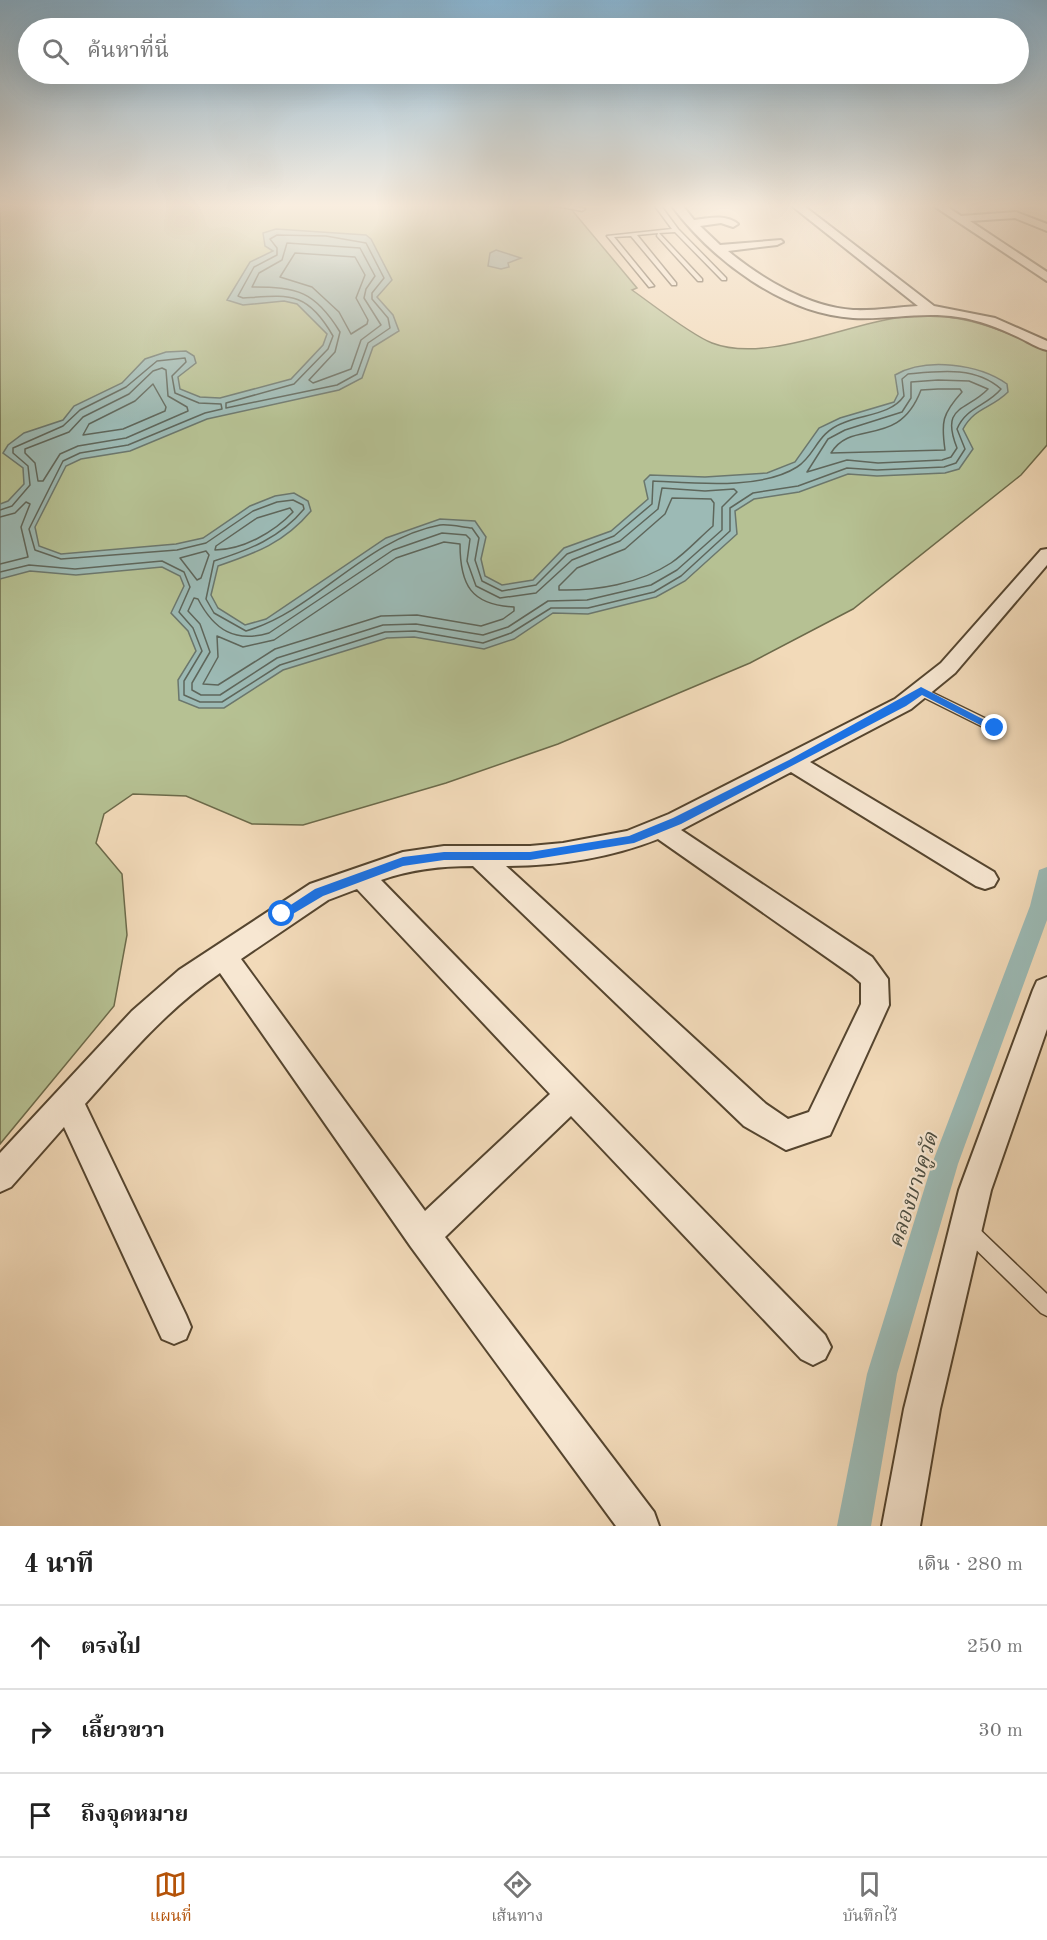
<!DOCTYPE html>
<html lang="th">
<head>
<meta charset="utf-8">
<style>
	body { margin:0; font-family:"Old Standard TT","Noto Serif Thai",serif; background:#f2f2f2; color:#222 }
	.stop { position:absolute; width:18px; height:18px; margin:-14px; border:4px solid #1a73e8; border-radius:50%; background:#fff }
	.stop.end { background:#1a73e8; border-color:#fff; box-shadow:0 2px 6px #0008 }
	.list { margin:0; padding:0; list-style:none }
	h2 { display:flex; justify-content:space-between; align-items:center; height:78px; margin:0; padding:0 24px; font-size:26px }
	h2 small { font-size:20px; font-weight:400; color:#767676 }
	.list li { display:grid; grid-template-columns:39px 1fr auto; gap:18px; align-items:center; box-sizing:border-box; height:84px; padding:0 24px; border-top:2px solid #e0e0e0 }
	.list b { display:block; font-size:22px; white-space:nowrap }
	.list em { font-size:20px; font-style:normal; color:#767676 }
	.icon { flex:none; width:33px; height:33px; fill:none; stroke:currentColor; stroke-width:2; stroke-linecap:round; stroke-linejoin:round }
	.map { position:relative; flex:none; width:1047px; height:1526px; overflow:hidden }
	.search { position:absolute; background:#fff; box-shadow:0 6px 24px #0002; left:18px; right:18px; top:18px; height:66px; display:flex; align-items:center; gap:15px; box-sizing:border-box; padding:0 21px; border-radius:33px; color:#767676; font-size:22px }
	.sheet { height:330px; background:#fff }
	nav { display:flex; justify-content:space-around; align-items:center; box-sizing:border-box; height:84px; border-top:2px solid #e0e0e0; background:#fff; font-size:16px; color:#767676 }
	nav a { display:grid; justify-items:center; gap:3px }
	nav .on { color:#b45309 }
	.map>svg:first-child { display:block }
	.green { fill:#b6c193; stroke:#6c6a4a; stroke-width:1.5 }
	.water { fill:#9cbab5; stroke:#6b776d; stroke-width:1.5 }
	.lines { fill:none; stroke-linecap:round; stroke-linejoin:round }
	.shore { stroke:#5e665b; stroke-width:1.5 }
	.canal { fill:#9cbab5; fill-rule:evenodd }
	.service-casing { stroke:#55452f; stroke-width:3 }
	.minor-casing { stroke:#55452f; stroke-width:4 }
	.service { fill:#f7e7d2; fill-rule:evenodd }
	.minor { fill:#f7e7d2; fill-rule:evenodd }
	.route { fill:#1a73e8 }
	.labels { text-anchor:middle; stroke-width:4.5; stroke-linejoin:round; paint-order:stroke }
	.near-water-label { font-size:21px; font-style:italic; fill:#4c4d40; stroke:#f7e7d2 }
</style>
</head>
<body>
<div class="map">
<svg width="1047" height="1526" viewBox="0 0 1047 1526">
	<rect width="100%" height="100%" fill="#f2dab9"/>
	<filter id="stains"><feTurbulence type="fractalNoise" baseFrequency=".00333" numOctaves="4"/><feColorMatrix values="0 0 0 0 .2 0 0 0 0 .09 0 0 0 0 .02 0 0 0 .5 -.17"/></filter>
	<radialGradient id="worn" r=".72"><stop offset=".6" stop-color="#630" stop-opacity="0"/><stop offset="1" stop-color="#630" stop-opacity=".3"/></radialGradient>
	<!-- green -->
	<path class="green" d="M0,206H548L571,209L637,288L632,290C652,304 691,335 712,343C764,363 842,326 896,318C949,309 994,326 1042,348L1047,351V445L1021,475L853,609L750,663L558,744L446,783L303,825L252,824L186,796L133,794L104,814L96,843L122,874L127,935L114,1006L0,1144Z"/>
	<!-- water -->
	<path class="water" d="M276,229L366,235L371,239L392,280L377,297L393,315L399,331L373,347L362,378L339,390L207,419L130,451L81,459L66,466L35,527L39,546L61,554L176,544L203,538L250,506L275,496L294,493L308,501L311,511C284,543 256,553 218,566L211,595L218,608L245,625L266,619L386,538L440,519L475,521L486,537L481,559L485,576L502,585L533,580L564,548L611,531L648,499L644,481L650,475L705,477L767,473L795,462L819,428L840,418L894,402L898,394L895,375C926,357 979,364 1007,384L1008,392C991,409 975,407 963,429L973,449L959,469L945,473L877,476L848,474L799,492L754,499L735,511L737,534L685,581L656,597L588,614L553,613L514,639L484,649L414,637L387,638L283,670L224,708H199L179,700L178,680L196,651L188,631L171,613L184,586L180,576L162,567L76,575L30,571L0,579V504L8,501L24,484L23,468L3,453L8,445L24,433L63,420L74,406L122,383L145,359L166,352L186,351L194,356L196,363L178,377L180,389L200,397L220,398L291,379L323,345L327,334L297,304L284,301L243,305L227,300L250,262L273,251L265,246L263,233Z
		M496,250L521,258L508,263L509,267L501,269L488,266L490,253Z"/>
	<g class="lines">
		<!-- shore -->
		<path class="shore" d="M277,235L326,236L366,243L384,278L372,293V299L388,318L390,328L368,343L357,374L337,385L226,408V403L294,384L328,349L333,336C307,291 290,295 243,298L238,296L254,267L277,255V248L270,239Z
			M287,243L360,248L375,276L366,289L364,298L381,325L361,340L351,369L313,383L309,380L335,352L340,332C315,291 297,287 252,287L259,273L282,260Z
			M295,253L355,257L365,275L356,298L368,320L367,324L351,334L339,312L312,287L280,277Z
			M162,368L166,370L168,396L187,407L188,411L126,438L78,446L60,454L43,481H38L35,463L25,453V449L69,432L83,417L129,394L153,371Z
			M938,380L969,381L988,389C966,412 940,405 957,448L951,457L942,460L878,463L847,460L807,472L828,439L845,430L902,412L911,398V382Z
			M153,384L166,407L165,411L123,429L83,435L89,424L135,401Z
			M938,389H960L962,392C942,414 941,422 945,450L831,453C852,418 898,450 921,390Z
			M662,488L705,491L734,489L737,492L722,507V530L677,570L651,585L587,600L548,601L508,627L483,635L416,624L383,625L277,658L220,695H201L192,690V683L210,652L200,624L188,611L194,598L198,599C214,630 235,643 269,633L393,550L442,533L466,535L470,539L467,561L476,586L500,598L536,593L572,560L620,541L658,509Z
			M672,498L711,499L714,503L713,526C699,538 686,553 671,563C639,584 596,591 559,590V586L577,568L625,549L665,514Z
			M290,508L293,512C274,532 243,550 215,550L216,546L257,518Z
			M0,510L12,506L30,485L28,466L13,453V448L63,426L80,410L126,387L157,361L185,358L186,362L172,376L175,393L199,403L221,404L222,409L205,413L128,445L80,453L63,461L29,529L35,550L61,559L177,550L206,543L253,511L277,502L293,500L303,505L304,509C280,538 249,550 214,561L206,599L214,613L246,631C317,610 365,539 440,525C449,524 462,527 472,528L479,538L475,560L482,581L502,591L536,585L567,554L614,536L652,504L653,481C695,483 761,490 797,467C816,455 816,433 843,423C863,414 891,415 904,396L902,379L908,374C940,371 975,366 1001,389C987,406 966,407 957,429L965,449L956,463L944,467L877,470L847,468L798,486L753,493L730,508V531L681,576L654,592L588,608H551L511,633L483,643L415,631L385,632L280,665L222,702H200L184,695V681L202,651L193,628L179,612L190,587L184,572L162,561L75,569L29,565L0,572
			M0,517L15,513L26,502L30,504L21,527L28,557L0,564
			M444,542L460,544C460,585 471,605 514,607V611L503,619L481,626L417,615L381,616L275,649L218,685L203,684L218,657L217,636L243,647L274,640L396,558Z
			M206,551L209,555L201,578L197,580L180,558Z"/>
		<!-- canal -->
		<path class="canal" d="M1047,867V920L958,1164L897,1374L871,1526H837L867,1374L932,1164L1030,906L1039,870Z"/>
		<!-- service casing -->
		<g class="service-casing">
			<path id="service" d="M558,206H573L585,209L582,211Z
				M655,206H661L678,229L726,278V280H722L675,232L659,233L702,279V281H698L657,236L658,233L637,235L676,283V285H672L631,236L614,237L654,286L649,287L607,236L672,229Z
				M921,687L999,725L1001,728L995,732L991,731L917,694L915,691Z
				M968,1221L974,1224L1047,1294V1316L1041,1313L962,1236L959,1230L962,1224Z"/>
		</g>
		<!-- minor casing -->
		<g class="minor-casing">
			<path id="minor" d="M672,206H683L694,220C709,218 726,214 738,224L733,227L721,223L700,226L720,245L781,240L783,242L777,245L728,251C762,279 808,307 853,310C875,311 897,307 918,306L792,206H804L934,306L995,318L1047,341V350C1037,348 1027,341 1018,337C999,328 979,320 958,317C922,311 888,320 853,318C784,314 712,260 672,206Z
				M934,206H946L961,216L1016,212L1047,224V231L1015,218L970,221L1047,272V281Z
				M1047,549V565L955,673L911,709L810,762L994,872L998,879L994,886L985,889L976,886L791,772L681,830L872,957L888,979L889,1005L830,1135L786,1150L744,1126L473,866C441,866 412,869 381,880L825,1335L831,1347L825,1359L813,1365L801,1359L571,1116L445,1237L654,1512L659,1526H616L411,1247L220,973C167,1009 127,1057 85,1104L186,1315L191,1327L186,1339L174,1344L162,1339L64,1127L11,1187L0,1192V1153L132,1011L179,970L310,884L403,852L444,846H530L563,843L627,831L669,814L895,699L941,663L1041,550ZM658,839L852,975L861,983V1004L809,1112L788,1119L766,1104L506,866C557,866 610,858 658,839ZM357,889L550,1094L425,1211L241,959L328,900Z
				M1047,977V1029L991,1190L940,1409L920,1526H882L904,1409L959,1190L1033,990L1037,981Z"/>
		</g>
		<!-- service -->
		<use href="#service" class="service"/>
		<!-- minor -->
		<use href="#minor" class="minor"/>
	</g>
	<!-- sky -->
	<linearGradient id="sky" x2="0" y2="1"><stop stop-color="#89b6d4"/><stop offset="0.49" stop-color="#f9eee0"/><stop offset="1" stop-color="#f9eee0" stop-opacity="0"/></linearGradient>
	<rect width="1047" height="420" fill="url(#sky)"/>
	<!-- route -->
	<path class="route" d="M921,687L1000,728L992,731L922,695L906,706L681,824L634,843L530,860H444L403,866L323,896L286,918L282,919L277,914L315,889L403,857L444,852H530L629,836L673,818L789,760Z"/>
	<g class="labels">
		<!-- near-water labels -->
		<g class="near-water-label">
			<text transform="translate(913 1190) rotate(-72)" y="7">คลองบางคูวัด</text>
		</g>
	</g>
	<rect width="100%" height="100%" filter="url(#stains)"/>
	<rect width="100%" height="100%" fill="url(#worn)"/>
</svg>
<div class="stop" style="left:282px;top:914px"></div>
<div class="stop end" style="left:995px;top:728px"></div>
<div class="search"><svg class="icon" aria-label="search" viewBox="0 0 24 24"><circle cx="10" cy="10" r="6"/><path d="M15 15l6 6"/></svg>ค้นหาที่นี่</div>
</div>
<section class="sheet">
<h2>4 นาที<small>เดิน · 280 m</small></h2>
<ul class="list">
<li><svg class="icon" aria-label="ahead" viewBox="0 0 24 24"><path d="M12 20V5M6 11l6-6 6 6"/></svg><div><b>ตรงไป</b></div><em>250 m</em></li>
<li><svg class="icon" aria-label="right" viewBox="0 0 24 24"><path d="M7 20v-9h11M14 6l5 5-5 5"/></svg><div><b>เลี้ยวขวา</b></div><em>30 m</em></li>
<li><svg class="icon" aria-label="arrive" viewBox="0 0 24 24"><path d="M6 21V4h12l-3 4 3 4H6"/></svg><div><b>ถึงจุดหมาย</b></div></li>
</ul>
</section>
<nav>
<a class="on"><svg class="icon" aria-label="map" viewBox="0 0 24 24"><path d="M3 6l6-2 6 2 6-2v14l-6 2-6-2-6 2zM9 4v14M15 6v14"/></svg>แผนที่</a>
<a><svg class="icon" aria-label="directions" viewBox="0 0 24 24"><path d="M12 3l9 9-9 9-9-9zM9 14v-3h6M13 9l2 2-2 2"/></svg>เส้นทาง</a>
<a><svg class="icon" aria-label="saved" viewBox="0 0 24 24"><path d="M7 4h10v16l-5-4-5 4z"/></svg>บันทึกไว้</a>
</nav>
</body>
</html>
